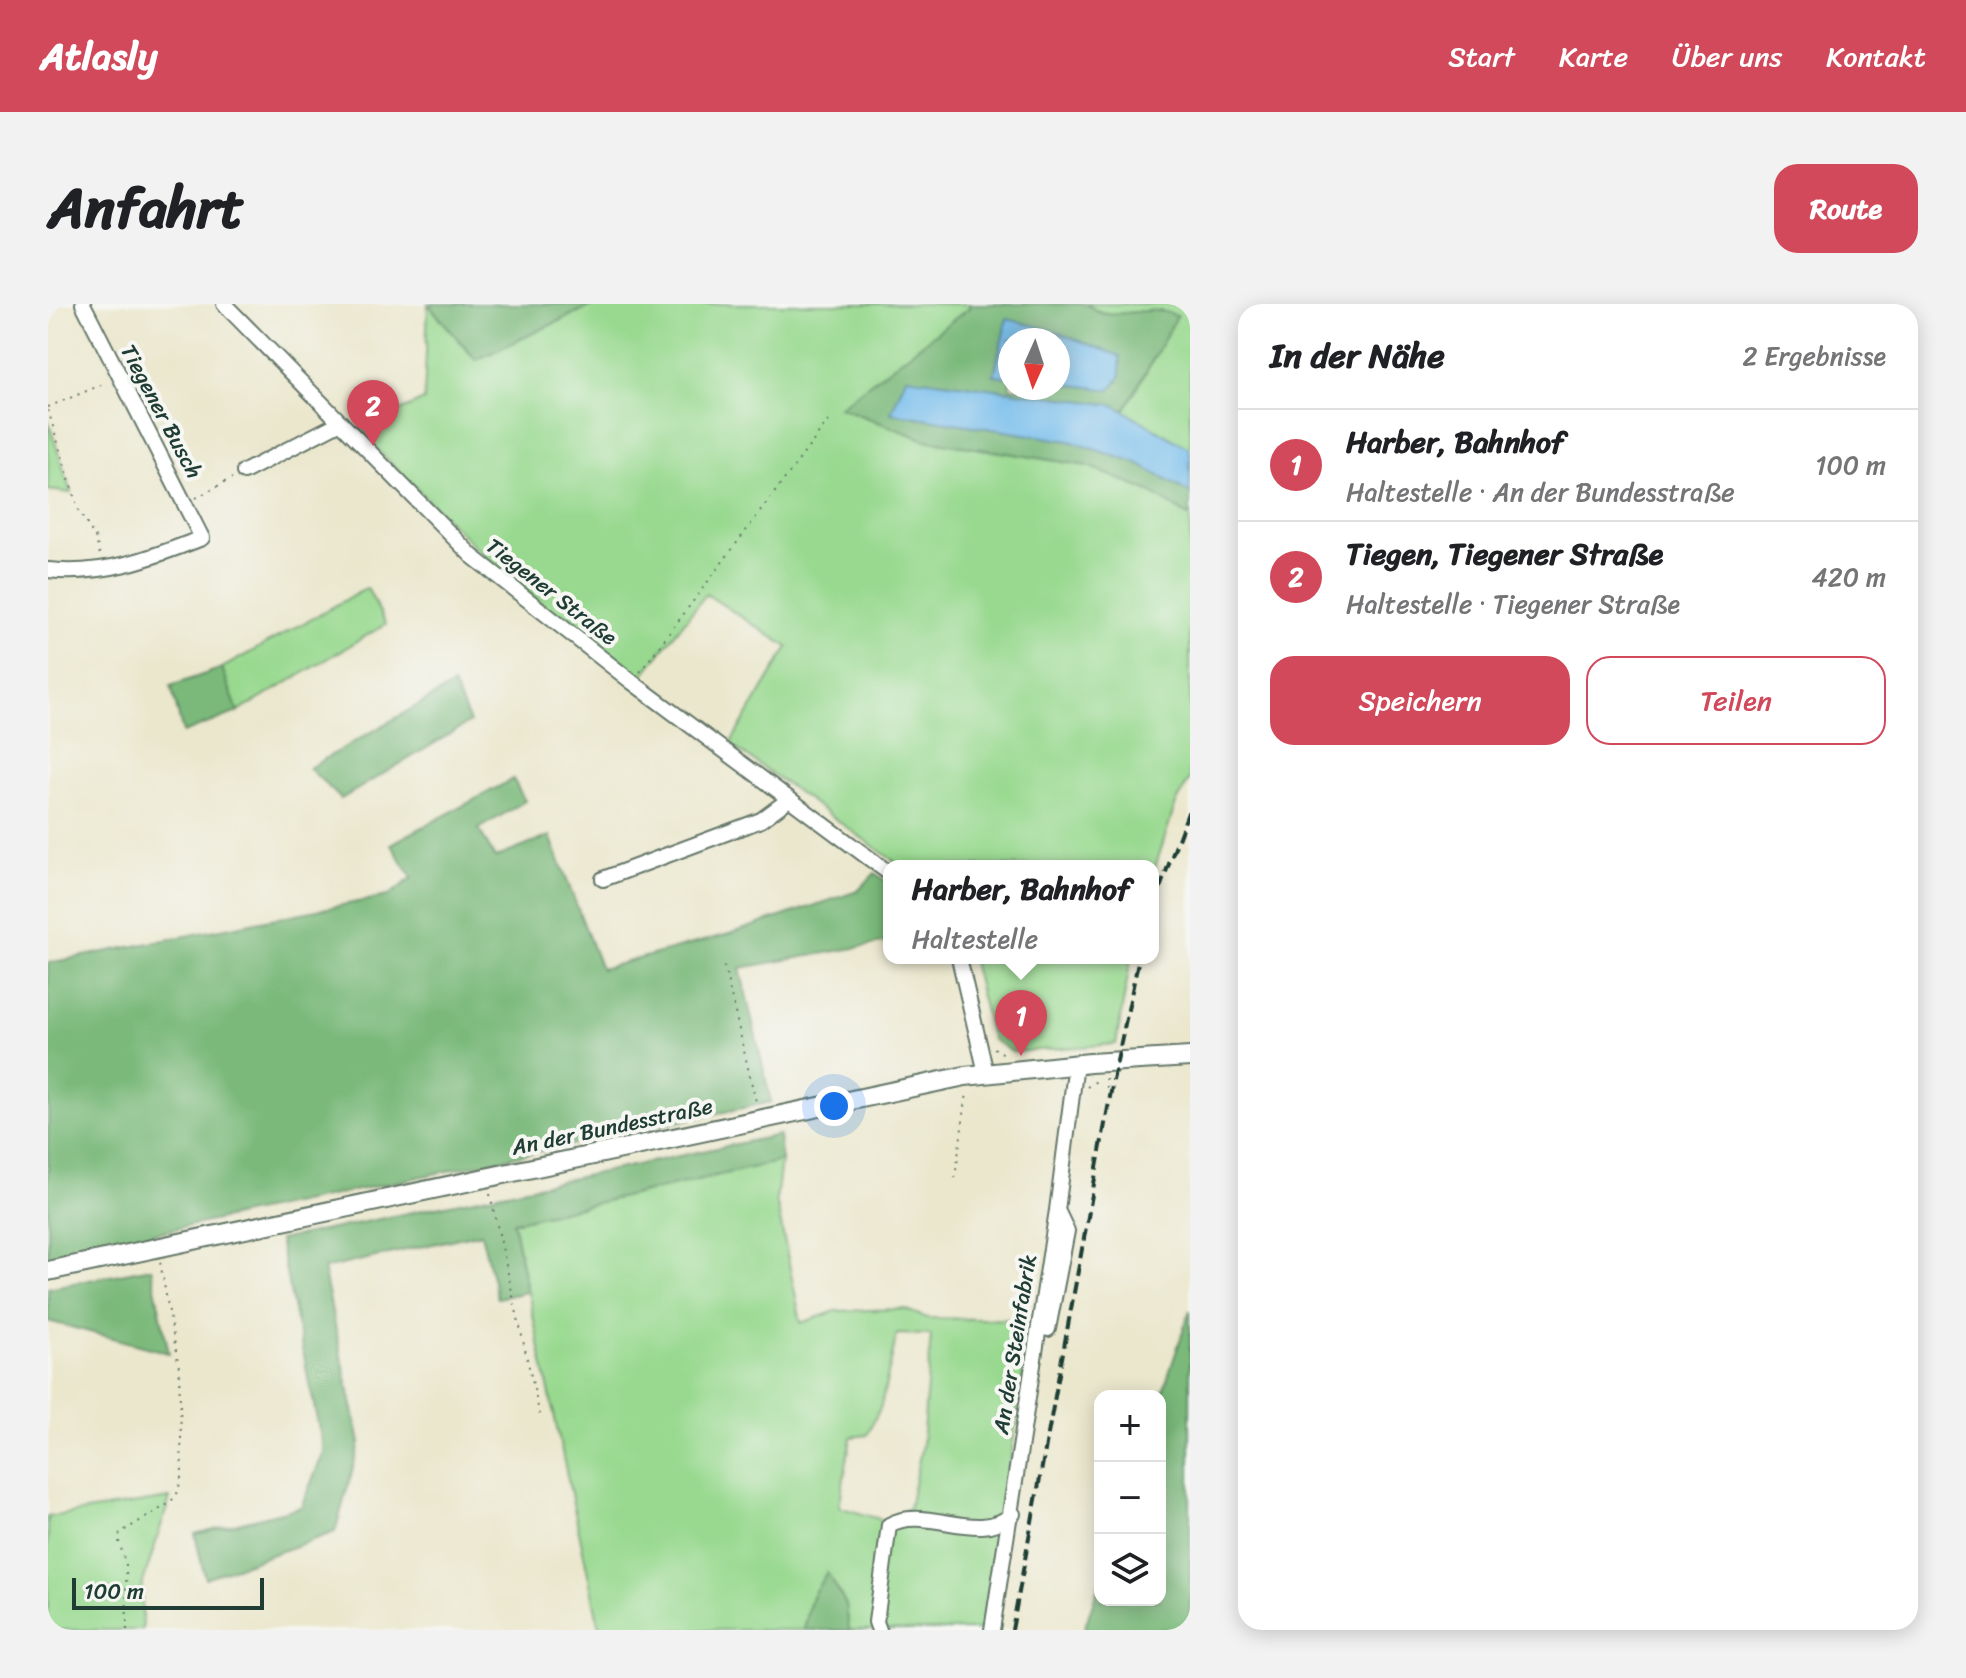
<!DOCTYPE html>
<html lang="de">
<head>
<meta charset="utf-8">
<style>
	body { margin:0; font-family:Sriracha,sans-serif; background:#f2f2f2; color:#202124 }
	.controls { position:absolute; right:24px; bottom:24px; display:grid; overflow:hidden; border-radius:16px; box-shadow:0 4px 20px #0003 }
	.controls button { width:72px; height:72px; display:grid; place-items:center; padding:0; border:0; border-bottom:2px solid #e0e0e0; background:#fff; color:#202124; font:40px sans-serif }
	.compass { position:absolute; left:950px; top:24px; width:72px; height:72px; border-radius:50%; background:#fff; box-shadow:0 4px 20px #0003; rotate:183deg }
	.scale { position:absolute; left:24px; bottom:20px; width:192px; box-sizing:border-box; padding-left:8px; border:4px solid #1f3d34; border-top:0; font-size:22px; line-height:28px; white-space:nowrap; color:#1f3d34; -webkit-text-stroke:6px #f6f6f2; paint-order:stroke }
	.you { position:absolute; left:786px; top:802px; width:28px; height:28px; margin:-20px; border:6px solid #fff; border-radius:50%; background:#1a73e8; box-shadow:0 0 0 12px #1a73e833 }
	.badge { display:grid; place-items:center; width:52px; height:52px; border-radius:50%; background:#d1495b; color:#fff; font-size:26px; font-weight:700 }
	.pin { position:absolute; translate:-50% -66px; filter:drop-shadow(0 2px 4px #0008) }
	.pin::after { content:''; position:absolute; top:42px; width:28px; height:24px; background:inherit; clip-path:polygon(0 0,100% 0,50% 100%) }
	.popup { position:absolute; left:835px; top:556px; width:276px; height:104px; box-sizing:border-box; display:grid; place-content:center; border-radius:16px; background:#fff; filter:drop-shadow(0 2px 6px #0005); font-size:26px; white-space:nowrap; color:#757577 }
	.popup b { font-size:30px; color:#202124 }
	.popup::after { content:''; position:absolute; left:50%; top:100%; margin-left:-16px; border:16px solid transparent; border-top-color:#fff }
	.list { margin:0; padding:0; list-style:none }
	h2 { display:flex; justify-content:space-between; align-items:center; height:104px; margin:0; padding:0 32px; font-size:34px }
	h2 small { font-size:26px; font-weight:400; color:#757577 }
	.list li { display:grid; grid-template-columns:52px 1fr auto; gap:24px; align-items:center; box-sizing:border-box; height:112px; padding:0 32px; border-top:2px solid #e0e0e0 }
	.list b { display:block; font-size:30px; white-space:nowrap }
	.list p { margin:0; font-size:26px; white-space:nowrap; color:#757577 }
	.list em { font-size:26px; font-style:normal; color:#757577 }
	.actions { display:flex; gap:16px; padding:24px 32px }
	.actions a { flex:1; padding:18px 0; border:2px solid #d1495b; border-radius:24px; text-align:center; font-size:28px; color:#d1495b }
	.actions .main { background:#d1495b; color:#fff }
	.icon { flex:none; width:44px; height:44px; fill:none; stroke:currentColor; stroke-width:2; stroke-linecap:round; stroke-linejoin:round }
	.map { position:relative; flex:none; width:1142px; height:1326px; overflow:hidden; border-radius:24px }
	header { display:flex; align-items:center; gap:48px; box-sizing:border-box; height:112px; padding:0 40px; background:#d1495b; color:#fff }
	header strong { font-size:38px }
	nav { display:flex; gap:44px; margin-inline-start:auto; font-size:28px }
	.intro { display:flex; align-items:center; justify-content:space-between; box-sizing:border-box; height:192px; padding:0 48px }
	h1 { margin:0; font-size:56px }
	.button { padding:20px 36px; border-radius:24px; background:#d1495b; color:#fff; font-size:28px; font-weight:700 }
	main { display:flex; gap:48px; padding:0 48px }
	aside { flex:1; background:#fff; border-radius:24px; box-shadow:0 4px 20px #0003 }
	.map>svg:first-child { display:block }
	.green { fill:#98d98f; stroke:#5c8b62; stroke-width:2; fill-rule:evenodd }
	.forest { fill:#7ab97a; stroke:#4c7b57; stroke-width:2; fill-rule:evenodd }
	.water { fill:#73bcec; stroke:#497c90; stroke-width:2 }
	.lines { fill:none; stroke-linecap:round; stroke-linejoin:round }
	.minor-casing { stroke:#66786a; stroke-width:18 }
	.major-casing { stroke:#66786a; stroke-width:22 }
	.path { stroke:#66786a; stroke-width:2; stroke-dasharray:2 6; stroke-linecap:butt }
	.minor { stroke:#fff; stroke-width:14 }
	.major { stroke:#fff; stroke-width:18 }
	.rail { stroke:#1f3d34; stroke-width:4; stroke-dasharray:12 6; stroke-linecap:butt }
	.labels { text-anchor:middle; stroke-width:8; stroke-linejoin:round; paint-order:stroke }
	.street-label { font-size:22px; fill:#1f3d34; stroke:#f6f6f2 }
</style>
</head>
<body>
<header>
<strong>Atlasly</strong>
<nav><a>Start</a><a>Karte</a><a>Über uns</a><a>Kontakt</a></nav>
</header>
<div class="intro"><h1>Anfahrt</h1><a class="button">Route</a></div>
<main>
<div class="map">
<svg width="1142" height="1326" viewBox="0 0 1142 1326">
	<rect width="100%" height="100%" fill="#f6f6f2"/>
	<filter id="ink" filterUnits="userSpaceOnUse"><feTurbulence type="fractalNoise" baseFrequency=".0125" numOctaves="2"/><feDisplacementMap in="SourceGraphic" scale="16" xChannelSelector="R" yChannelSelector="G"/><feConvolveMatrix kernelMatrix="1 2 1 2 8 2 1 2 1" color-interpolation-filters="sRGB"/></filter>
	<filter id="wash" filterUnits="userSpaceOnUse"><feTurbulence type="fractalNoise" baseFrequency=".006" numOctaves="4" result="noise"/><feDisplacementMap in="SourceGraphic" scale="32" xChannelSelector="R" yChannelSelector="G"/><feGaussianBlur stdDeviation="1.8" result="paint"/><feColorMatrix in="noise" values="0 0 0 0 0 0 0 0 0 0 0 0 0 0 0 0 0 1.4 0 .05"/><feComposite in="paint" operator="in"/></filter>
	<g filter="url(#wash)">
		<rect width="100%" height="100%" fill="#ebe7cd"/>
		<!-- green -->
		<path class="green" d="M380,0L428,56L547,0H922L921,4L791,103L877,136L1040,162L1102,188L1142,213V474L1127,502L1105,570V562H853L682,440L740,343L658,290L592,375L450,266L310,126L376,96Z
			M1039,0H1142V145L1076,107L1129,12C1123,10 1115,7 1109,7C1087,5 1057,18 1039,0Z
			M0,116L23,189L0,186Z
			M319,284L338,320L190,408L174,364Z
			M923,654H1083L1068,740L965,748L944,735Z
			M733,857L728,896L753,1019L788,1007L856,1005L879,1014L984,1016L936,1326H801L798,1300L764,1292L756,1326H552L465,918ZM849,1030L883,1031L874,1141L861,1204L838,1217L791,1203L803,1133L819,1131L833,1102Z
			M122,1194L93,1285L95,1326H0V1213Z"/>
		<!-- forest -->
		<path class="forest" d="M380,0H547L428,56Z
			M922,0H1039C1057,18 1087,5 1110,7C1116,7 1123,10 1129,12L1076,107L1066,101L948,85L843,109L1021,137L1088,159L1142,189V213L1102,188L1040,162L877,136L791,103L921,4ZM959,15L1072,53L1063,86L1010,79V84H962V73L946,71Z
			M174,364L190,408L135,429L123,382Z
			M405,381L422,418L293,495L261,464Z
			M465,475L477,497L431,525L447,554L502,532L553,665L681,630L810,587L827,569L841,580V638L692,664L723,798L0,952V659L340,592L364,574L343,540Z
			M731,831L733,857L465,918L479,988L449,994L433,929L275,965L312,1139L287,1228L157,1274L147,1230L253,1203L276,1148L231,936Z
			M103,964L121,1049L0,1017V984Z
			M1142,1006V1326H1036L1052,1277V1296H1112V1097Z
			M779,1268L798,1300L801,1326H756L764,1292Z"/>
		<!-- water -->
		<path class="water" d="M959,15L1000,25L1072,52L1073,71L1063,86L1010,79V36H962V73L946,71Z
			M858,73L1066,101L1142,145V189L1088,159L1021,137L843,109Z"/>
	</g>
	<g filter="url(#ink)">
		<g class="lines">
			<!-- minor casing -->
			<g class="minor-casing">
				<path id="minor" d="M176,0L424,252L584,378L841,569
					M196,168L291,119
					M0,266C56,272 103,254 154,234L35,0
					M555,575L713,516L740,496
					M911,654L938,769
					M1000,1025L1019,927L1009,906
					M831,1326L828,1318L841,1221C878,1200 929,1241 965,1210
					M944,1326L1009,906L1028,760"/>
			</g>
			<!-- major casing -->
			<g class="major-casing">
				<path id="major" d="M0,967L917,772L1042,759L1142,753"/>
			</g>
			<!-- path -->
			<path class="path" d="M0,103L58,79
				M0,106L31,208L47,233L52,251
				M148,194L184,174
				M592,368L781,116
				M676,662L709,802
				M946,744L958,751
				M1058,774L1059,784
				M1039,783L1050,776
				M907,874L919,789
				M442,890L492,1112
				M79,1326L78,1261L70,1234L72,1229L122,1199L130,1188L134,1169L131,1063L112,958"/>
			<!-- minor -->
			<use href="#minor" class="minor"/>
			<!-- major -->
			<use href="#major" class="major"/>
			<!-- rail -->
			<path class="rail" d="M1105,603L1142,503
				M964,1326L1066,771L1091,654"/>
		</g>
	</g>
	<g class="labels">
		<!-- street labels -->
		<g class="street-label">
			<text transform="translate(114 107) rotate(62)" y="8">Tiegener Busch</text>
			<text transform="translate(504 287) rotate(38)" y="8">Tiegener Straße</text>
			<text transform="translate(564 822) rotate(-12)" y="8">An der Bundesstraße</text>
			<text transform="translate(966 1040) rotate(-81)" y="8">An der Steinfabrik</text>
		</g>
	</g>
</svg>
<div class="controls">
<button>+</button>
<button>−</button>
<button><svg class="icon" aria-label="layers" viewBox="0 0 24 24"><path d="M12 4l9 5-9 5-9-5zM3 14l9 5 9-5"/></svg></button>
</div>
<svg class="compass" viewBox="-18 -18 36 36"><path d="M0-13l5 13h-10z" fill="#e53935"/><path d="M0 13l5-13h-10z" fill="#757577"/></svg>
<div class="scale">100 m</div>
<div class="you"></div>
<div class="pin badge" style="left:973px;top:752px">1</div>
<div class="popup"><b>Harber, Bahnhof</b>Haltestelle</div>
<div class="pin badge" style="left:325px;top:142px">2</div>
</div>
<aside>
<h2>In der Nähe<small>2 Ergebnisse</small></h2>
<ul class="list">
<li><span class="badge">1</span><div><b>Harber, Bahnhof</b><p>Haltestelle · An der Bundesstraße</p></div><em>100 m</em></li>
<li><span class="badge">2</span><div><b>Tiegen, Tiegener Straße</b><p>Haltestelle · Tiegener Straße</p></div><em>420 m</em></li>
</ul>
<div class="actions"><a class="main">Speichern</a><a>Teilen</a></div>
</aside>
</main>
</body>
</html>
